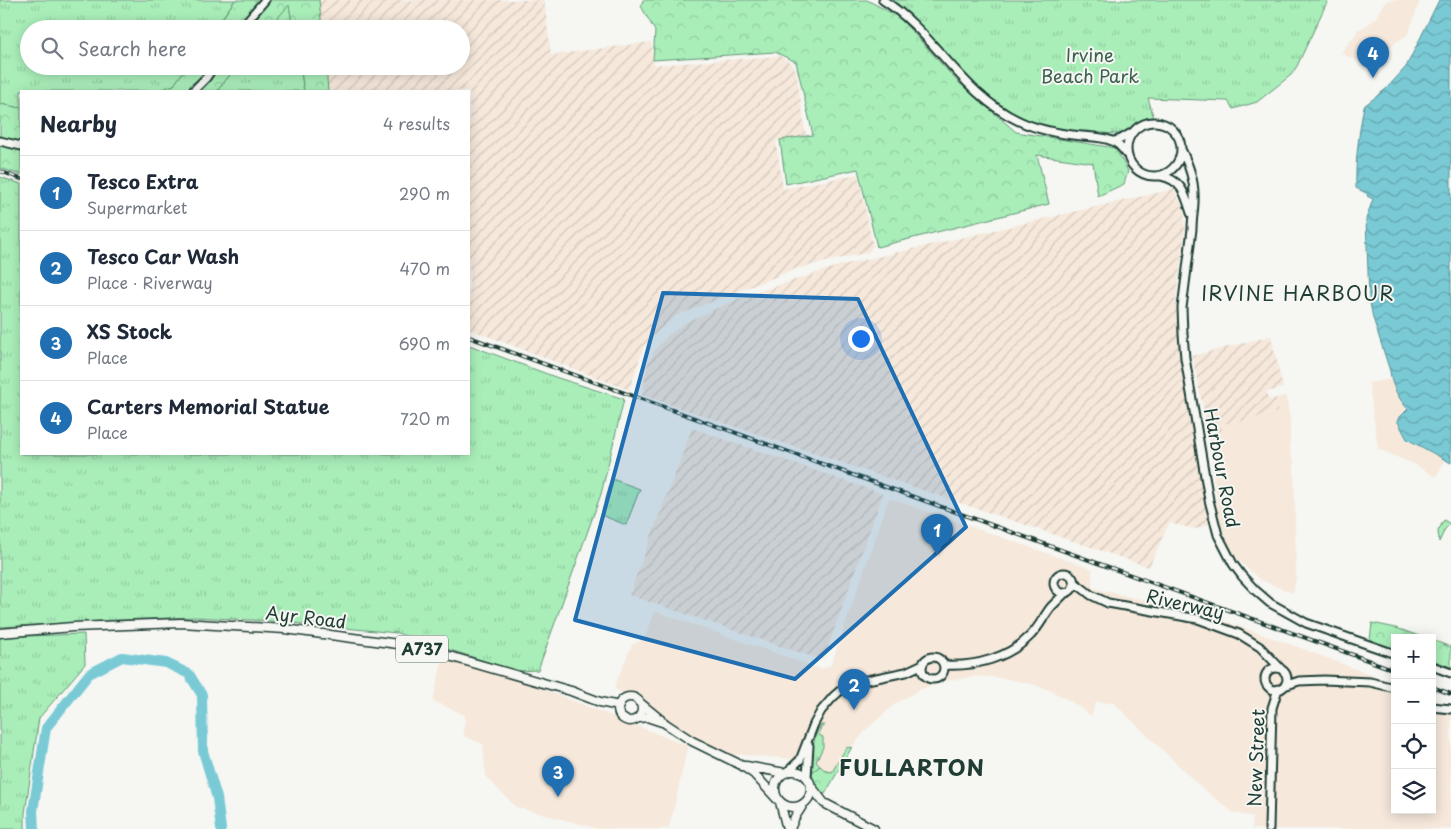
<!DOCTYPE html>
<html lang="en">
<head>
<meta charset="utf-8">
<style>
	body { margin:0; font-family:"Playpen Sans",sans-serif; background:#f6f6f7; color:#1f2937 }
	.controls { position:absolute; right:15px; bottom:15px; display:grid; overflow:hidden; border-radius:0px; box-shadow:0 2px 12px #0003 }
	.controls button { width:45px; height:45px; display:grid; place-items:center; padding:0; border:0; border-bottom:1px solid #e0e1e3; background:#fff; color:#1f2937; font:25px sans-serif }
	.you { position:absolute; left:860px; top:338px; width:18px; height:18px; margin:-12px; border:4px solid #fff; border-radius:50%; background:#1a73e8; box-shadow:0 0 0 8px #1a73e833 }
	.badge { display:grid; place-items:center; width:32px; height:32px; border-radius:50%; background:#1f6fb2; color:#fff; font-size:16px; font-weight:700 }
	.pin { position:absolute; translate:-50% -41px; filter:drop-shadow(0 1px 2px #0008) }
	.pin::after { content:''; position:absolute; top:26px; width:18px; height:15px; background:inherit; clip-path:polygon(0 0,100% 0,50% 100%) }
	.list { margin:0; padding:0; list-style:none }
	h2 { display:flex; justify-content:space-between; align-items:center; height:65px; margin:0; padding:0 20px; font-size:21px }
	h2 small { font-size:16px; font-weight:400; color:#747a83 }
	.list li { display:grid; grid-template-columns:32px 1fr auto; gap:15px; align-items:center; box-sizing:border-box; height:75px; padding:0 20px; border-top:1px solid #e0e1e3 }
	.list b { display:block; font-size:19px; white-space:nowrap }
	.list p { margin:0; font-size:16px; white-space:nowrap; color:#747a83 }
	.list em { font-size:16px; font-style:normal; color:#747a83 }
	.icon { flex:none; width:28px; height:28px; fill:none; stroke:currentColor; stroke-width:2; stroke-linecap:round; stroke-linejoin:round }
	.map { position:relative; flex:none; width:1451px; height:829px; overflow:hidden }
	.search { position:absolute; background:#fff; box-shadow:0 2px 12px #0003; left:20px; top:20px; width:450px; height:55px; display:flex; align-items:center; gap:12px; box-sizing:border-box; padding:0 18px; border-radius:28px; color:#747a83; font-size:19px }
	.panel { position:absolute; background:#fff; box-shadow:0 2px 12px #0003; left:20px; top:90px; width:450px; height:365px; border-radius:0px }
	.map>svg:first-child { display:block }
	.built { fill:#f6e8db }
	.industrial { fill:url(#industrial-furrows) }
	.grass { fill:url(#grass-tufts); stroke:#649676 }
	.forest { fill:url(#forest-crowns); stroke:#649676 }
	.water { fill:url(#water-waves); stroke:#569295 }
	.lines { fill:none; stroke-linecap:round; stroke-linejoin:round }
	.river { stroke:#7acad6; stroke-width:10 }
	.secondary-casing { stroke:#1f3d34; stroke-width:11 }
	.primary-casing { stroke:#1f3d34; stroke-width:11 }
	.secondary { stroke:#f6f6f2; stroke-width:7 }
	.primary { stroke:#f6f6f2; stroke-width:8 }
	.rail-casing { stroke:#1f3d34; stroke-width:4 }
	.rail { stroke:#f6f6f2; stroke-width:2; stroke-dasharray:5.5; stroke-linecap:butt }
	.marked { fill:#1f6fb2; fill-opacity:0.2; stroke:#1f6fb2; stroke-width:4; stroke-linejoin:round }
	.labels { text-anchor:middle; stroke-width:4; stroke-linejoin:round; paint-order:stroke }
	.shield { fill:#f6f6f2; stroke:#60746d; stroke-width:1 }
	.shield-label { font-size:16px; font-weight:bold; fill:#1f3d34 }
	.park-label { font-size:18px; fill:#3b604f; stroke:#f6f6f2 }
	.street-label { font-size:18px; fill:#1f3d34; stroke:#f6f6f2 }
	.quarter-label { font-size:20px; letter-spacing:1px; fill:#1f3d34; stroke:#f6f6f2 }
	.district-label { font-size:22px; font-weight:bold; letter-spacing:1px; fill:#1f3d34; stroke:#f6f6f2 }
</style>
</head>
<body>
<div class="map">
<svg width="1451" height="829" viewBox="0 0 1451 829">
	<defs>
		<pattern id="industrial-furrows" width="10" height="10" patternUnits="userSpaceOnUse" patternTransform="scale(1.25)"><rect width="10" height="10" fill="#f6e8db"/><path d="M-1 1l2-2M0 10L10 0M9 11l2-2" fill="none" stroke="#d2c8bd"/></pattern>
		<pattern id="grass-tufts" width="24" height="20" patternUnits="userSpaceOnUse" patternTransform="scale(1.25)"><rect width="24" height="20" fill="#a9eeb9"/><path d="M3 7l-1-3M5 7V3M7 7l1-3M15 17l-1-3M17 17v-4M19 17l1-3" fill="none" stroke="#91cda0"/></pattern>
		<pattern id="forest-crowns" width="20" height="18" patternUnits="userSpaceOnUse" patternTransform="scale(1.25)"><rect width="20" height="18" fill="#a9eeb9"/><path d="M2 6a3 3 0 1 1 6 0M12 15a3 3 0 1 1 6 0" fill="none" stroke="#91cda0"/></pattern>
		<pattern id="water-waves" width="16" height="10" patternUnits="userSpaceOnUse" patternTransform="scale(1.25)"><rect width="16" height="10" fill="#7acad6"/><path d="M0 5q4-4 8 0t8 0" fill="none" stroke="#63a5ae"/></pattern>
	</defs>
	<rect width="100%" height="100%" fill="#f6f6f2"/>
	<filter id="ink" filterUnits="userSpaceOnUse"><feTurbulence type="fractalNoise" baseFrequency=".02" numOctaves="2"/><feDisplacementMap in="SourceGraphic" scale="10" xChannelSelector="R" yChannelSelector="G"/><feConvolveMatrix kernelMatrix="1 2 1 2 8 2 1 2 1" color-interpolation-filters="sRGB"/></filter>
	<g filter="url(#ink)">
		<!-- built -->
		<path class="built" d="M1388,0H1420L1408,34L1382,52L1366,65L1341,53L1357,33V30L1366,26L1377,17L1383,5Z
			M1391,379L1403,404L1408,409L1407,439L1445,460L1436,477L1414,464L1378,449L1369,383Z
			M1286,396L1290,421V452L1294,462L1296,577L1293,593L1261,580L1233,556L1219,520L1209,436L1223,432L1220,424L1239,422L1278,412L1276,398Z
			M889,498L1092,569V588L1206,615L1295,646L1395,684V810H1432V699L1451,706V829H1252L1253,817L1234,813L1202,788L1114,703L1096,702L1091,716L1075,704L1052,691L1032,684L1003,678L977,676L945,681L919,690L895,704L868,728L852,746L825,794L812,772V764L795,759L731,754L698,739L614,688L632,645L645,638L655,611L821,669L831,665Z
			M443,658L520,680L688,746L672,816L668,829H599L516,807L486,777L483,744L464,736L465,715L433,701Z"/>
		<!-- industrial -->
		<path class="industrial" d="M319,0H544L551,55L651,42L654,65L780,56L791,63L796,70L806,136L776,141L783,189L858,174L873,246L869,252L795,269L676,316L660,329L644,346L629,390L469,329V91H328L326,66H461V29H322Z
			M1174,189L1184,210L1185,230L1176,299L1177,320L1210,523L1196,529L1169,523L1149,567L642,395L647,366L654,351L667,336L686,322L742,297L838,266Z
			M1271,336L1283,388L1266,392L1269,400L1276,398L1278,412L1239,422L1221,424L1223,432L1209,436L1192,356Z
			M692,428L883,494L825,655L823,658L818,659L629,595Z"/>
		<!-- grass -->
		<path class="grass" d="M0,0H235L214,29H29V66H187L174,85L157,91H21V108L0,104Z
			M884,0H1328L1297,66L1291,75L1257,102L1233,109L1228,101L1148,98L1155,122C1144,124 1139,127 1131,135L1060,130L1020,122L974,90L897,7Z
			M289,4L293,29H268Z
			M237,66H300L304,91H217Z
			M0,177L21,184V454H469V345L558,378L624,399L601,494L538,670L516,671L397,633L271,621L195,617L119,620L0,627Z
			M612,479L640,489L626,525L601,515Z
			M1444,520L1450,524L1445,529L1439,542L1438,531Z
			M84,634L85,664L39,718L25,813V829H0V637Z
			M821,725H824V727H821L819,735L823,737V747L816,762L820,766L812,772C812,759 812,736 821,725Z"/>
		<!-- forest -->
		<path class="forest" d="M235,0H319L322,29H293L289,5L268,29H215Z
			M643,0H867L899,17L957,81L1016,132L1115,148L1128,171L1124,184L1098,196L1093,163L1037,155L1049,204L877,247L858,169L786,184L780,140L813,135L796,62L775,52L653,60L655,31L641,6Z
			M187,66H237L217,91H157L174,85Z
			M300,66H326L328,91H304Z
			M0,104L21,108V175L0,168Z
			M1372,623L1396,628L1425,638H1395V649L1370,641Z
			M1432,640L1451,647V667L1432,660Z
			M852,747L825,794L818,790L811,773L820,766L826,771L832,772L846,748Z"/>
		<!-- water -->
		<path class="water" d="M1439,0H1451V463L1407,439L1397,420L1408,409C1399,400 1391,384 1390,371L1373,318L1369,298L1366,219L1373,199L1367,196L1368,194L1356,188C1355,160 1359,133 1364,106L1386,89L1406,67Z"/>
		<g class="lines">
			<!-- river -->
			<path class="river" d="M34,829L33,811L46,728L89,674L122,657L166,663L189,674L202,695L203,751L217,798L221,829"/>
			<!-- secondary casing -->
			<g class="secondary-casing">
				<path id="secondary" d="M883,0C934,32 961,94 1019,121C1038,130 1061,134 1082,136C1091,137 1103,137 1112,141C1119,143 1124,151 1128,156
					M240,29L265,0
					M193,91L206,78L214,66
					M1127 149a27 27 0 1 1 54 0a27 27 0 1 1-54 0Z
					M0,141L21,146
					M1114,141L1121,139L1133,132
					M1181,149C1187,161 1194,179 1194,194C1195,205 1192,217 1192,229L1182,308L1183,334L1185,358L1209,500L1218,535L1233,564L1242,576L1255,590L1270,603L1306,623L1395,654
					M1161,176C1182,180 1185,194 1191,213
					M1054 583a10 10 0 1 1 20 0a10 10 0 1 1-20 0Z
					M1073,581L1091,595L1108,603L1198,619L1239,634L1260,647L1281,669
					M922 668a11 11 0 1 1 22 0a11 11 0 1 1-22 0Z
					M944,665C975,667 1009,658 1031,635C1039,627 1044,616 1051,607C1056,602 1061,597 1065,593
					M1432,666L1451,673
					M1265 679a11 11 0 1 1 22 0a11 11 0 1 1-22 0Z
					M1284,686L1299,681L1324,680L1370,682L1395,688
					M1432,707L1451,709
					M787,772L800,760L814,724L821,711L833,697L841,690L857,682L906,672L923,664
					M807,777L809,746
					M1269,829L1272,708L1278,689"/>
			</g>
			<!-- primary casing -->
			<g class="primary-casing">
				<path id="primary" d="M0,633L73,627L181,623L285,629L398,644L442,654L571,691L600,702L619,706
					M618 709a12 12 0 1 1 24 0a12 12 0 1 1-24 0Z
					M639,702L666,724L692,741L741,765L754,774L777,799
					M639,718L647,717L662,722
					M746,766L785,773
					M775 789a18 18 0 1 1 36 0a18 18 0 1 1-36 0Z
					M811,786L824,803L874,829
					M780,802L787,829
					M790,829L795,817L802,806"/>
			</g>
			<!-- secondary -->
			<use href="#secondary" class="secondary"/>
			<!-- primary -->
			<use href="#primary" class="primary"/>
			<!-- rail casing -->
			<g class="rail-casing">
				<path id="rail" d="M0,171L21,179
					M469,337L1395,670
					M1432,687L1451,694"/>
			</g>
			<!-- rail -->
			<use href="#rail" class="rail"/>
		</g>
	</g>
	<!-- marked area -->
	<path class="marked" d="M663,293L858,299L966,527L795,679L575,620Z"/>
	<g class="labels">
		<!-- shield labels -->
		<rect class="shield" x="396" y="635.5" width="52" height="27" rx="4"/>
		<g class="shield-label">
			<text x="422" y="655">A737</text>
		</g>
		<!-- park labels -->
		<g class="park-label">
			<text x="1090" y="62">Irvine<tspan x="1090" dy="21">Beach Park</tspan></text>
		</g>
		<!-- street labels -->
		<g class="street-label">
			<text transform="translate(1221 468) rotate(79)" y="6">Harbour Road</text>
			<text transform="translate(1185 605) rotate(13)" y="6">Riverway</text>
			<text transform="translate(306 618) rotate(7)" y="6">Ayr Road</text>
			<text transform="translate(1257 758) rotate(-88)" y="6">New Street</text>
		</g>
		<!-- quarter labels -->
		<g class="quarter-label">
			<text x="1298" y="301">IRVINE HARBOUR</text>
		</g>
		<!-- district labels -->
		<g class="district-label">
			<text x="912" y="776">FULLARTON</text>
		</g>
	</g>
</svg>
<div class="controls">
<button>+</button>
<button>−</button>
<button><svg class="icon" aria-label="locate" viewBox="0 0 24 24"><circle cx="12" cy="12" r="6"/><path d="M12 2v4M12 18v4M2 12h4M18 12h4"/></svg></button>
<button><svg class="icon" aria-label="layers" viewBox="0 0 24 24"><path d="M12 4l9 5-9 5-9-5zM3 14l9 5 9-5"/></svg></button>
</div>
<div class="you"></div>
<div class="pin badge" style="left:937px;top:555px">1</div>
<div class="pin badge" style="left:854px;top:710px">2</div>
<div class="pin badge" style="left:558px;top:797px">3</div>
<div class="pin badge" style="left:1373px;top:78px">4</div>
<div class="search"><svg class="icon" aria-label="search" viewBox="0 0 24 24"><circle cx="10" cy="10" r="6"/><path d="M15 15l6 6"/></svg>Search here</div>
<section class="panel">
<h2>Nearby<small>4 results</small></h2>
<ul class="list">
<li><span class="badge">1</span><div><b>Tesco Extra</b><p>Supermarket</p></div><em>290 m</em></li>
<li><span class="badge">2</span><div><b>Tesco Car Wash</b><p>Place · Riverway</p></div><em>470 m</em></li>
<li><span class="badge">3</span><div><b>XS Stock</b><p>Place</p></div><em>690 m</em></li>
<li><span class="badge">4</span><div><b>Carters Memorial Statue</b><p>Place</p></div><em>720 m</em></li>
</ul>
</section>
</div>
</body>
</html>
